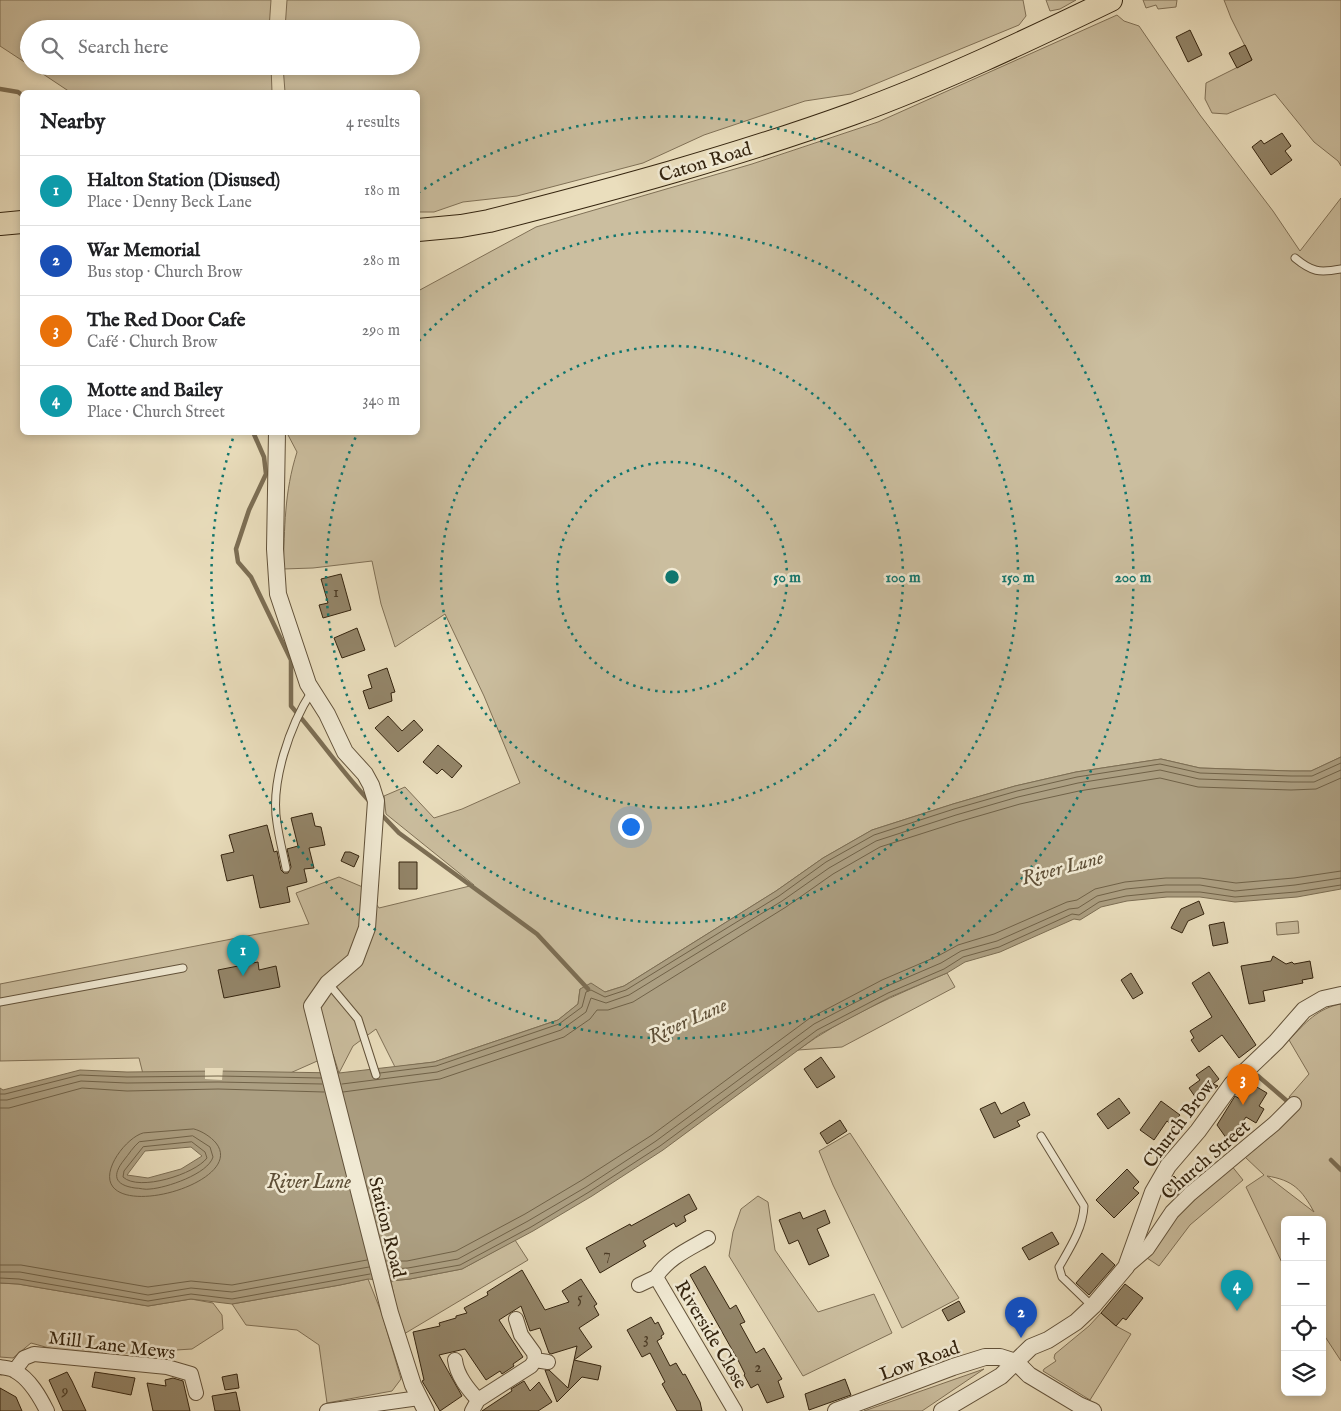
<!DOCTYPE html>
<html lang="en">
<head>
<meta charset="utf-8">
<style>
	body { margin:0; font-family:"IM FELL English",serif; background:#f2f2f2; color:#202124 }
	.controls { position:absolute; right:15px; bottom:15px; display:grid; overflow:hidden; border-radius:8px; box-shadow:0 2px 8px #0003 }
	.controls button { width:45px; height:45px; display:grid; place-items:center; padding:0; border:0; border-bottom:1px solid #e0e0e0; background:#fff; color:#202124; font:25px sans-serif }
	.you { position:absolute; left:630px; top:826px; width:18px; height:18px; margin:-12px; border:4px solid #fff; border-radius:50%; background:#1a73e8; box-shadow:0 0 0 8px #1a73e833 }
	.badge { display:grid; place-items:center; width:32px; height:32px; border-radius:50%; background:#ea580c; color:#fff; font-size:16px; font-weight:700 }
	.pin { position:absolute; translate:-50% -41px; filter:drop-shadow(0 1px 2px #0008) }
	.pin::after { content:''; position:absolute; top:26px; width:18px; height:15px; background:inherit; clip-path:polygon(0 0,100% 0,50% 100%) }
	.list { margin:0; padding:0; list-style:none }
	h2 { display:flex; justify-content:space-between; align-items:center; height:65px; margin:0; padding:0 20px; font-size:21px }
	h2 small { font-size:16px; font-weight:400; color:#757577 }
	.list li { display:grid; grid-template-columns:32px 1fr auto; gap:15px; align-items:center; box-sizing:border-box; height:70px; padding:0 20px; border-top:1px solid #e0e0e0 }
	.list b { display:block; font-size:19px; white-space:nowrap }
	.list p { margin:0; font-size:16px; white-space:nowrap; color:#757577 }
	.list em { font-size:16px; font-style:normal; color:#757577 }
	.icon { flex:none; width:28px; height:28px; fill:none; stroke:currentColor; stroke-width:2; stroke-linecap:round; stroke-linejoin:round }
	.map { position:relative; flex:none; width:1341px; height:1411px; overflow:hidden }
	.search { position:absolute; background:#fff; box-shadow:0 2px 8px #0003; left:20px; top:20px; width:400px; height:55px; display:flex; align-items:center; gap:12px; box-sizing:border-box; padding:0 18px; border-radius:28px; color:#757577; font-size:19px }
	.panel { position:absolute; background:#fff; box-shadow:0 2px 8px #0003; left:20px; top:90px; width:400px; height:345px; border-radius:8px }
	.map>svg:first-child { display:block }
	.green { fill:#cbbe9f; stroke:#807157; fill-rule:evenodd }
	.water { fill:#ac9f82; stroke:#7c6e54; fill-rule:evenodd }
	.pier { fill:#eadebd }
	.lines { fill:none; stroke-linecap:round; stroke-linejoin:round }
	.shore { stroke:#706248; stroke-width:1 }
	.stream { stroke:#7c6e54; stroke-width:4.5 }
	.building { fill:#938569; stroke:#34240f }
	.service-casing { stroke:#62523a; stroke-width:9 }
	.minor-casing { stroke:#62523a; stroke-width:16 }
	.tertiary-casing { stroke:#62523a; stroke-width:18 }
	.trunk-casing { stroke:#34240f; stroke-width:24 }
	.service { stroke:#f1ead4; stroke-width:7 }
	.minor { stroke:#f1ead4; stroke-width:14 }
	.tertiary { stroke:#f1ead4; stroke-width:16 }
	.trunk { stroke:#eadebd; stroke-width:22 }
	.ring { fill:none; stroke:#0f766e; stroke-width:2.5; stroke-dasharray:2.5 5 }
	.labels { text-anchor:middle; stroke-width:5; stroke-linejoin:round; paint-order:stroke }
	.number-label { font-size:16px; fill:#4c3c26 }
	.street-label { font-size:19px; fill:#34240f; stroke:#f1ead4 }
	.water-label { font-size:20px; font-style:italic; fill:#5e4f37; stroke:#f1ead4 }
	.centre { fill:#0f766e; stroke:#f1ead4; stroke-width:2.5 }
	.ring-label { font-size:15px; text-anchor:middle; font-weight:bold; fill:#0f766e; stroke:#f1ead4; stroke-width:5; stroke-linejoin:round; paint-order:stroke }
</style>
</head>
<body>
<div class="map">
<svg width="1341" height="1411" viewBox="0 0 1341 1411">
	<rect width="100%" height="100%" fill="#eadebd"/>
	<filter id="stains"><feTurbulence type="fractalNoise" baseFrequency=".004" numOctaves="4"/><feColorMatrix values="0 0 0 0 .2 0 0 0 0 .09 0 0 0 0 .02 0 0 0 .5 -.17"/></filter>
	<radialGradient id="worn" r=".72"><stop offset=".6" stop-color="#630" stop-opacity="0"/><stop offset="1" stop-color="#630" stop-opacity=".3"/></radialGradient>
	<!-- green -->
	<path class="green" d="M0,0H271L269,29H29V65L0,46Z
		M287,0H1023L1026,16L1019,25L851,94L805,101L704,135L643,163L517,196L463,202L434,212H418V92H285L283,66H411V29H285Z
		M1046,0H1076L1060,9L1050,11Z
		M1143,0H1177L1176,7L1158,9L1156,5L1146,8Z
		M1224,0H1341V166L1338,161L1314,142L1275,94L1227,114L1212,113L1205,99L1206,83L1252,60L1231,18Z
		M1117,15L1124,21L1139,26L1200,115L1273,211L1300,251L1341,198V757L1311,771H1291L1200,768L1161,759L1076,772L1015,786L953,804L872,830L823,858L776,891L624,986L605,992L580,989L578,1004L558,1020L434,1062L395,1067L376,1029L353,1046L339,1073L333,1054L279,1078H144L139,1058L0,1061V984L309,924L296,893L339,877L365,888L379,908L474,885L386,814L384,796L405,787L434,818L462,809L520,783L484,696L445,614L395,647L381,604L372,561L313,568L283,569C285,527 284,493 297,452L287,433L418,432V291L536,227L752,164L878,122Z
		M31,66H271L272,92H70Z
		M1298,921L1299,933L1277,935L1276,923Z
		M947,973L955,987L842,1047L798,1050C843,1017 896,995 947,973Z
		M1341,1004V1361L1322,1332V1220H1285V1269L1246,1187L1264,1175L1245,1157L1297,1108L1289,1097L1309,1074L1289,1040C1305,1023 1318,1008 1341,1004ZM1267,1176C1293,1180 1302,1190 1314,1212Z
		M850,1133L959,1298L902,1328L833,1185L819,1151Z
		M1231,1165L1243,1180L1190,1225L1159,1266L1147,1258L1167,1225L1190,1200Z
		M758,1196L768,1202L775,1250L818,1312L874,1294L892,1333L803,1376L729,1256L733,1232L741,1209Z
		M515,1240L528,1260L404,1334L397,1311L391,1281L410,1279L462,1269Z
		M368,1279L382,1314L401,1379L392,1391L327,1403L319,1345L297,1330L246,1325L232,1304L340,1285Z
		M0,1283L18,1284L148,1306L191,1299L213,1303L222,1315L223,1329L192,1349L129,1353L60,1351L31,1343L13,1358L0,1357Z
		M1101,1313L1116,1326L1131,1334L1090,1400L1043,1371L1044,1369L1056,1361L1054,1358L1055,1354L1089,1326Z
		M984,1369L922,1411H864Z"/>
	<!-- water -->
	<path class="water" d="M1341,757V889L1297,897L1235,902L1200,897H1167L1127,901L1101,907L1080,920L1074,919L1000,952L965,962L947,973L890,997L820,1034L663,1150L592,1196L533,1231L462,1269L410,1279L391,1281L368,1279L340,1285L232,1304L191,1299L148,1306L18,1284L0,1283V1088L3,1090L80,1070L127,1072L218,1071L339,1073L434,1062L558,1020L578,1004L580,989L591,983L605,992L624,986L776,891L823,858L872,830L953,804L1015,786L1076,772L1161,759L1200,768L1291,771H1311ZM191,1147L202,1156L181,1169L148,1178L127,1175L145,1151Z"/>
	<!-- pier -->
	<path class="pier" d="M205,1068H223L222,1080L205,1079Z"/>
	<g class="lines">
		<!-- shore -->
		<path class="shore" d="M380,1073L436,1066L559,1024L582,1007L586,992L591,990L605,997L626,990L779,896L826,862L874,835L954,809L1017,791L1077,777L1160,764L1200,773L1291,776H1312L1341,763
			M342,1084L437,1072L561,1030L586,1012L591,998L606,1003L629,995L782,901L829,868L876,841L956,815L1018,797L1078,783L1160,770L1199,779L1291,782H1314L1341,770
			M343,1092L440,1079L564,1037L590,1019L597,1010H608L633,1002L786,907L833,874L880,847L958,822L1020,804L1079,791L1160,778L1198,787L1291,790L1316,789L1341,778
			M0,1094H5L80,1075L127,1077L218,1076L321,1078
			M0,1100H7L81,1081L127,1083L218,1082L322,1084
			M0,1108H9L82,1088L127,1091L218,1089L324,1092
			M194,1129C202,1131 211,1137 216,1143C244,1178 135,1214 113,1187C100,1171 127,1137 143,1133Z
			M193,1136L210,1147L213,1157C208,1174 166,1188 150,1189C145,1190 140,1188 135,1188C114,1185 112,1175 124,1160C129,1154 133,1147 139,1142Z
			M192,1142L205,1152L207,1158C195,1174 139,1192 123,1177L124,1171L143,1147Z
			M387,1261H407L456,1251L525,1214L582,1180L652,1135L810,1018L882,980L938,956L958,945L994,934L1067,902L1077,900L1095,889L1125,882L1166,878H1200L1236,883L1294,878L1341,871
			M0,1265H21L148,1287L191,1281L232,1285L367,1260
			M389,1269L408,1268L458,1259L528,1221L586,1187L656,1141L814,1024L885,987L941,963L961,951L997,941L1069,909L1078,908L1097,896L1126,889L1166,885H1200L1235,891L1295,885L1341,878
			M0,1272H20L148,1295L191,1288L232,1292L369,1267
			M390,1275L409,1274L460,1265L531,1227L589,1192L660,1146L817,1030L888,993L944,969L963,957L999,947L1072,914L1079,915L1099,902L1126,896L1166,892H1200L1235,897L1296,892L1341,885
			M0,1278L19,1279L148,1301L191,1294L232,1299L370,1274"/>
		<!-- stream -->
		<path class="stream" d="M0,89L18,92L22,95
			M253,432L264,457L266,474L249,510L236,549L238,562L251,577L291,660V706C318,737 342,772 371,803
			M379,812L399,833L537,934L588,989
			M1258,1076L1287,1101
			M1331,1160L1341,1170"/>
	</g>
	<!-- building -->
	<path class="building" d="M1190,30L1202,55L1188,62L1176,37Z
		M1245,45L1252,60L1237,68L1229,53Z
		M1282,133L1291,146L1285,151L1292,160L1271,175L1252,147L1261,140L1264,144Z
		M341,574L351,610L323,618L319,605L328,603L321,579Z
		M357,628L365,650L342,658L334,638Z
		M387,668L395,692L391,693L392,701L369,709L363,691L372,688L368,675Z
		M388,716L402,731L414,720L423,730L398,752L375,728Z
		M438,745L462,766L452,778L442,769L437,774L423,762Z
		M312,813L315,826L321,827L325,845L309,848L314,868L304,869L307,882L287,887L290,902L260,908L253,875L227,881L221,855L234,852L229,835L267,825L274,852L277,851L281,870L284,873H288L291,867L287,849L298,846L291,818Z
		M345,852H350L359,856L354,867L341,861Z
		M399,862H417V889H399Z
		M1199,901L1204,914L1188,921L1182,933L1171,928L1181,909Z
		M1224,922L1228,943L1213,946L1209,925Z
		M1273,956L1286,964L1292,962L1294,964L1310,961L1313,978L1302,980L1303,983L1263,991L1265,1001L1249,1004L1241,966L1271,961Z
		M258,962L259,970L276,966L280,987L224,998L218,970Z
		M1209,972L1256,1045L1239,1058L1222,1035L1199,1052L1191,1040L1194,1038L1190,1031L1212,1017L1192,983Z
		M1131,973L1143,993L1133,999L1121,980Z
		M821,1057L835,1077L817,1088L804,1069Z
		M1209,1066L1219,1079L1213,1084L1218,1086L1198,1101L1189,1088L1200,1080L1196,1075Z
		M1250,1083L1267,1093L1259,1106L1264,1109L1256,1123L1246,1117L1229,1142L1217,1125L1235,1096L1240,1099Z
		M1119,1098L1130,1113L1108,1129L1097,1114Z
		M1161,1101L1180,1115L1172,1125L1167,1121L1154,1140L1140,1130Z
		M995,1102L1001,1114L1024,1102L1030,1115L1017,1121L1020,1126L994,1138L980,1109Z
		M840,1120L847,1131L827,1144L820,1133Z
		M1127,1169L1139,1182L1133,1188L1139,1193L1114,1218L1096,1200Z
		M1174,1176L1185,1187L1176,1196L1167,1188Z
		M689,1194L697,1209L684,1216L686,1221L676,1227L674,1223L643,1241L646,1246L600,1273L586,1248L630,1224L631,1226Z
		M825,1210L830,1223L817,1229L829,1256L809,1265L798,1240L789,1244L779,1220L800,1212L803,1219Z
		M1052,1232L1059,1244L1029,1260L1022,1248Z
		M1102,1253L1115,1265L1089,1295L1076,1283Z
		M705,1266L730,1309L736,1305L745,1322L740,1324L756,1353L764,1348L782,1379L778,1381L784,1397L767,1403L758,1384L751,1388L744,1375L745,1374L739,1362L690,1275Z
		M522,1270L545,1310L569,1302L562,1291L581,1279L597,1304L594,1306L599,1315L579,1328L592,1347L574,1360L601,1366L598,1380L582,1377L557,1402L545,1370H549L568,1388L577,1346L551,1354L549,1353L540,1328L530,1331L521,1306L499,1320L523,1357L513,1364L514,1366L502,1374L500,1371L486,1380L465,1349L439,1355L462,1396L440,1411L422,1381L424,1380L413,1332L440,1326L439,1323L456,1318V1316L467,1313L464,1308L488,1295L487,1292Z
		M1125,1284L1143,1298L1126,1320L1123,1318L1116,1326L1101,1313Z
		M959,1301L965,1312L948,1321L942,1310Z
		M651,1317L655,1324L658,1322L664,1334L661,1336L662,1338L657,1341L670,1366L676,1363L683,1375L685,1374L700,1402L702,1411H677L662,1384L665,1382L650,1353L642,1357L627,1330Z
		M67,1372L72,1381L86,1411H63L49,1380Z
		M95,1372L135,1378L131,1395L92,1387Z
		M237,1374L239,1388L225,1390L222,1377Z
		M173,1378L183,1381L190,1411H153L147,1383L166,1386L165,1380Z
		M845,1379L851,1395L809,1410L805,1394Z
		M524,1381L530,1391L539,1382L552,1402L538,1411H482L512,1391L511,1389Z
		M0,1388L16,1397L22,1411H0Z
		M236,1392L240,1411H215L212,1396Z"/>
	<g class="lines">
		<!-- service casing -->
		<g class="service-casing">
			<path id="service" d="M1295,258C1312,272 1319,273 1341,269
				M286,868C283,853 279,838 277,823C270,782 290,725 312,691
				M328,983L358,1019L376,1075
				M0,1002L183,968
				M1041,1136L1084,1206C1083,1228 1070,1248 1059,1267L1062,1277L1092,1306"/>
		</g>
		<!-- minor casing -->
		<g class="minor-casing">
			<path id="minor" d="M708,1238C689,1249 668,1258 656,1277L735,1411
				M1126,1267L1147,1249L1172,1212L1190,1194L1274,1124L1294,1104
				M639,1285L656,1277
				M455,1360C457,1376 468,1389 478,1400L531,1366L535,1360L534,1353L521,1335L516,1319
				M535,1360L548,1362
				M0,1367C5,1368 11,1368 15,1371C30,1379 40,1397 47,1411
				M15,1370L24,1358L34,1354L167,1367L191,1374L196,1393
				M327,1411L419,1398
				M472,1411L478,1400"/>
		</g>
		<!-- tertiary casing -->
		<g class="tertiary-casing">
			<path id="tertiary" d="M277,432L275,549L278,594L308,684L327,714L345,752L365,774L371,785L376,801L367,928L355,960L328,983L312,1006L390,1313L413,1385L426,1411
				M836,1411L953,1367L985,1357H1000L1016,1362L1029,1375L1079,1405L1093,1411
				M942,1411L1001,1376L1031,1347L1048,1340L1076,1322L1093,1306L1126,1267L1153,1192L1168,1166L1198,1131L1232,1084L1276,1042L1304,1010L1323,999L1341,995"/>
		</g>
		<!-- trunk casing -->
		<g class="trunk-casing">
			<path id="trunk" d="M0,224L22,222
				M418,230L461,226L489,221C611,190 733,157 852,114C940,82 1026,41 1111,0"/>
		</g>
		<!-- service -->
		<use href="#service" class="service"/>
		<!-- minor -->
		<use href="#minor" class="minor"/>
		<!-- tertiary -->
		<use href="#tertiary" class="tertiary"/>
		<!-- trunk -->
		<use href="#trunk" class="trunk"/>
	</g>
	<!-- distance rings -->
	<g class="ring">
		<circle cx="672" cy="577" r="115"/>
		<circle cx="672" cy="577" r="231"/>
		<path d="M419 341A346 346 0 1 1 357 434"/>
		<path d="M418 193A461 461 0 1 1 234 435"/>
	</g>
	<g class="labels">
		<!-- number labels -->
		<g class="number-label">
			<text x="336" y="597">1</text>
			<text x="607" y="1259">7</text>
			<text x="580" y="1303">5</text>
			<text x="646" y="1343">3</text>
			<text x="758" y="1372">2</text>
			<text x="65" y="1396">9</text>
		</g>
		<!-- street labels -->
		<g class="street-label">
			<text transform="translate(705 161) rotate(-17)" y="7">Caton Road</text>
			<text transform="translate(1178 1123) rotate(-53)" y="7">Church Brow</text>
			<text transform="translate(1205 1159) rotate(-41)" y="7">Church Street</text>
			<text transform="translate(388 1227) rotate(76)" y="7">Station Road</text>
			<text transform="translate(712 1334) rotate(59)" y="7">Riverside Close</text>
			<text transform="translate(112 1344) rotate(7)" y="7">Mill Lane Mews</text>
			<text transform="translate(919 1360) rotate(-20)" y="7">Low Road</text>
		</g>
		<!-- water labels -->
		<g class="water-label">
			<text transform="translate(1062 867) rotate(-15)" y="7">River Lune</text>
			<text transform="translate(687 1020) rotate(-24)" y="7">River Lune</text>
			<text x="309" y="1188">River Lune</text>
		</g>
	</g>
	<circle cx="672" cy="577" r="8" class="centre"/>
	<g class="ring-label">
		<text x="787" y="582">50 m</text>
		<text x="903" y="582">100 m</text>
		<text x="1018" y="582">150 m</text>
		<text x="1133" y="582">200 m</text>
	</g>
	<rect width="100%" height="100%" filter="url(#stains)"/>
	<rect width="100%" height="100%" fill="url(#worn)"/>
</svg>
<div class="controls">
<button>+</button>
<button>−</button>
<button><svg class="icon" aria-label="locate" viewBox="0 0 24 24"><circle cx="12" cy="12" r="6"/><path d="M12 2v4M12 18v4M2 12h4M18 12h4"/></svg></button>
<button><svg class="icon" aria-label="layers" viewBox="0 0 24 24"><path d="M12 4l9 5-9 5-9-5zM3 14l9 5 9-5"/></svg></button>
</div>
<div class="you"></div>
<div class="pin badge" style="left:243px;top:976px;background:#0f9aa8">1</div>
<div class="pin badge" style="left:1021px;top:1338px;background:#1a4fb4">2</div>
<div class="pin badge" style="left:1243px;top:1105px;background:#e8710a">3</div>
<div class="pin badge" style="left:1237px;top:1311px;background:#0f9aa8">4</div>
<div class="search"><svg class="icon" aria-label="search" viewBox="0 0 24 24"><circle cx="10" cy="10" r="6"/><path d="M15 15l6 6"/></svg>Search here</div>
<section class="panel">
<h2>Nearby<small>4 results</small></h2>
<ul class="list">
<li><span class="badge" style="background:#0f9aa8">1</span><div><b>Halton Station (Disused)</b><p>Place · Denny Beck Lane</p></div><em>180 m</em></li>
<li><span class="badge" style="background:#1a4fb4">2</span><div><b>War Memorial</b><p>Bus stop · Church Brow</p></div><em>280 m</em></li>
<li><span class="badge" style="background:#e8710a">3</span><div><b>The Red Door Cafe</b><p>Café · Church Brow</p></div><em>290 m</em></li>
<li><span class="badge" style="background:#0f9aa8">4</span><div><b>Motte and Bailey</b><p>Place · Church Street</p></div><em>340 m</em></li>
</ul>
</section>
</div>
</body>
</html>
